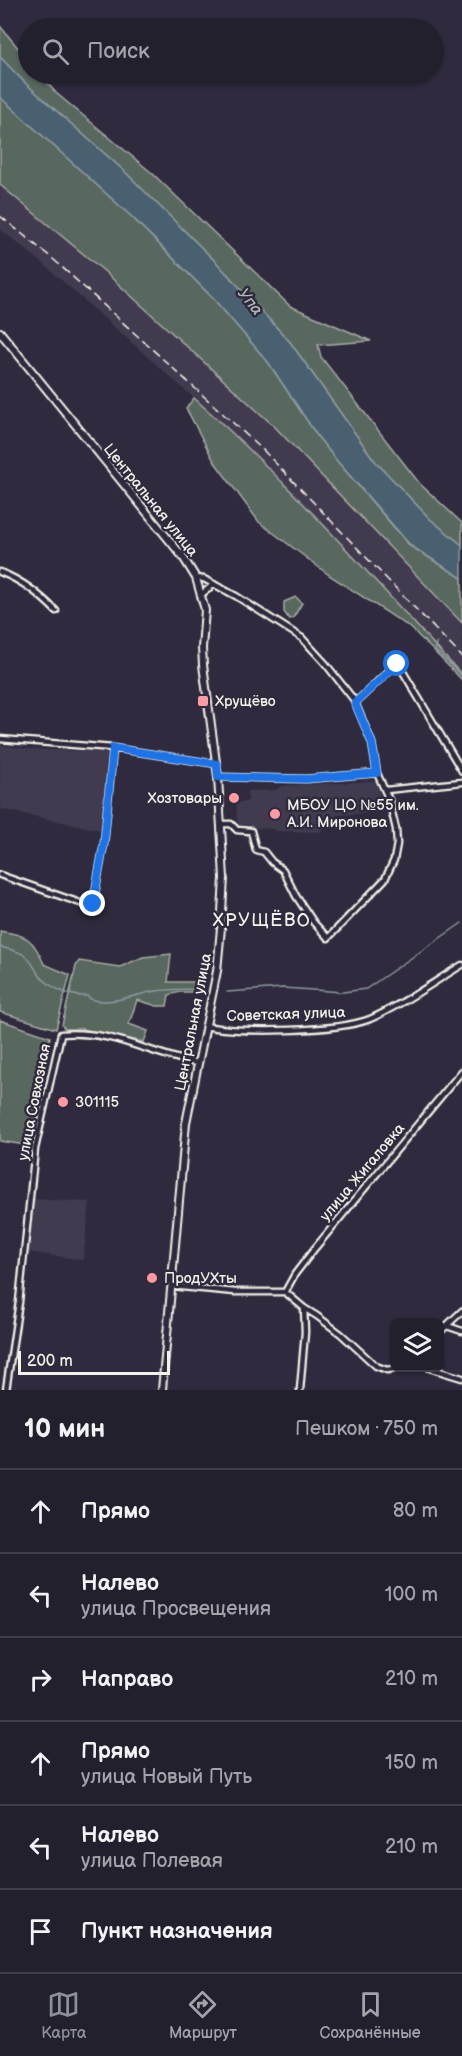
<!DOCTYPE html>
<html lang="ru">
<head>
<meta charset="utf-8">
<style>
	body { margin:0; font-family:"Balsamiq Sans",sans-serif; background:#2f2d3a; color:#f1f3f6 }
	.controls { position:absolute; right:18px; bottom:18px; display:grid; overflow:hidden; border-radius:9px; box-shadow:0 2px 4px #0004 }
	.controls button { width:54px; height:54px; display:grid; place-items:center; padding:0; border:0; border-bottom:2px solid #403e4a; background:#23202e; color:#f1f3f6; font:30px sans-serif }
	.scale { position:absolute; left:18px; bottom:15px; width:152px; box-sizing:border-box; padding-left:6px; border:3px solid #f4f1e8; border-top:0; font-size:16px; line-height:21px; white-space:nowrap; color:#f4f1e8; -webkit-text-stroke:4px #2f2a3d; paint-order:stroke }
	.stop { position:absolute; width:18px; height:18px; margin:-14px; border:4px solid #1a73e8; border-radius:50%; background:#fff }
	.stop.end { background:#1a73e8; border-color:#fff; box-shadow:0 2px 6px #0008 }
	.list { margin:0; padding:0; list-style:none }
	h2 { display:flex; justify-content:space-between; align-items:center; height:78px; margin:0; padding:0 24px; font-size:26px }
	h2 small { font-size:20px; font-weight:400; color:#a3a3aa }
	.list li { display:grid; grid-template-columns:39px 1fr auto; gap:18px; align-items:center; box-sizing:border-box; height:84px; padding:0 24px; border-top:2px solid #403e4a }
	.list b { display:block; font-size:22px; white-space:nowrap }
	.list p { margin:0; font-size:20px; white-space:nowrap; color:#a3a3aa }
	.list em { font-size:20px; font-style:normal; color:#a3a3aa }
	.icon { flex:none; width:33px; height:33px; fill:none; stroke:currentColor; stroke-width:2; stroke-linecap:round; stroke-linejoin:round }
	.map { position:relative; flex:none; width:462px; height:1390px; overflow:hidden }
	.search { position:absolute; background:#23202e; box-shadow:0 2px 4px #0004; left:18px; right:18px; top:18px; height:66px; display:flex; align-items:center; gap:15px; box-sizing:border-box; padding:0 21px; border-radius:33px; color:#a3a3aa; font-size:22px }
	.sheet { height:582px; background:#23202e }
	nav { display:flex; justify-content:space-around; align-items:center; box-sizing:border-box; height:84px; border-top:2px solid #403e4a; background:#23202e; font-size:16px; color:#a3a3aa }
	nav a { display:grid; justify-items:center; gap:3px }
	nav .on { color:#8c9099 }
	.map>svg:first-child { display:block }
	.built { fill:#433a50 }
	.green { fill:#58675e; stroke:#a6aca3; stroke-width:1.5 }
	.water { fill:#486170; stroke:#8d9ba0; stroke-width:1.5 }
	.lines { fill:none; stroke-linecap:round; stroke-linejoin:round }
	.stream { stroke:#8d9ba0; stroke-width:1.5 }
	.street-casing { stroke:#f4f1e8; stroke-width:9 }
	.secondary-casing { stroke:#f4f1e8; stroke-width:10 }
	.street { stroke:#2f2a3d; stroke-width:4.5 }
	.secondary { stroke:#2f2a3d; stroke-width:6 }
	.rail { stroke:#f4f1e8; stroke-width:1.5; stroke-dasharray:9 4.5; stroke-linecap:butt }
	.route { stroke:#1a73e8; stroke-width:8 }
	.poi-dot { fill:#ff9aa2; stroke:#2f2a3d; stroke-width:2 }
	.labels { text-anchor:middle; stroke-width:5; stroke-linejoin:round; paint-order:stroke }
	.street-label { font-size:15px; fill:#f4f1e8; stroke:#2f2a3d }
	.poi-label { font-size:15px; fill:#f4f1e8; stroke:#2f2a3d; text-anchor:start }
	.water-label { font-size:16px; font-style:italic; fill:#afb7b8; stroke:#2f2a3d }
	.quarter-label { font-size:18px; letter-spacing:1.5px; fill:#f4f1e8; stroke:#2f2a3d }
</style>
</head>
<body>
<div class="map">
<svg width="462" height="1390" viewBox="0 0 462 1390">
	<rect width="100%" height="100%" fill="#2f2a3d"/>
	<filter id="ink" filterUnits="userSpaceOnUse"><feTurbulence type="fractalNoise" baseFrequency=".0167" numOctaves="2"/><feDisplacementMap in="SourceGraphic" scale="12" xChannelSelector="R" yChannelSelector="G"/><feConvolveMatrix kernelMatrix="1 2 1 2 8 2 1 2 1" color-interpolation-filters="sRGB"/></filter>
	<g filter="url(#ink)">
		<!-- built -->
		<path class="built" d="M0,185L104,271L275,427L417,575L462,623V675L296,496L224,425L40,261L0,229Z
			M0,745L27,749L107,752L101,830L0,809Z
			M376,781L384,812L338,815L319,832L274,831V829L256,828L249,825L238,826L236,803L248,801L247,791L275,790L282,786Z
			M32,1199L90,1202L83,1260L27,1252Z"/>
		<!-- green -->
		<path class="green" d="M0,26L28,60V74H40L56,93L152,173L290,306L371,341L318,345L321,357L420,484L462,523V545L430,519L374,460L290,342L215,261L122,169L25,83L0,57Z
			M0,97L132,217L212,297L268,362L318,437L338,462L410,546L462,578V623L275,427L104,271L0,185Z
			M194,398C290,483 375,581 462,675V680L411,628L329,575L259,522L214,461L186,408Z
			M296,597L302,603L293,618L289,619L284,612V602Z
			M0,931C27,935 33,938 44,964L70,975L56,1029L0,1012Z
			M171,954L168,982H203L201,992H180L169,995L167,1006H157L137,1000L129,1024L148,1031L144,1042L82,1029H65L62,1025L76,966L79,961L120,967L143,957Z
			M0,1020L50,1037L31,1146L0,1141Z"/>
		<!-- water -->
		<path class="water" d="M0,57L25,83L122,169L215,261L290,342L374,460L430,519L462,545V578L411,546L338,462L318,437L268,362L212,297L132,217L0,97Z"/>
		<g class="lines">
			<!-- stream -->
			<path class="stream" d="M437,643L434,649L462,676
				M0,947C9,949 20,951 27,957C33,963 35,970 40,976C52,989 71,997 87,996C98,1009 141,993 156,991C171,989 186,989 200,989
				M227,992L283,988L343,992L366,989L462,923"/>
			<!-- street casing -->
			<g class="street-casing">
				<path id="street" d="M0,572C23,581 39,594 56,611
					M196,578L204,579L236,596L302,638L325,663L354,700L372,743L377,773L389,800L396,829L397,844L394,860L385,879L328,938L314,923L296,896L283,870L272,862L264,852L256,850L251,831L237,830L231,824H222
					M202,594L214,584
					M355,703L393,667L399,665L462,771
					M0,739L113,748L217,764
					M218,777L306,779L377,773
					M386,790L462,782
					M0,875L86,905L93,904L104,844L113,748
					M205,1026C240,1033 337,1032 370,1019C402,1005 432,983 462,965
					M171,1286L235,1292H285L304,1308L317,1316L341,1334L376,1366L387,1370L399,1368
					M285,1292L295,1274L315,1248L462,1071
					M447,1326L462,1331
					M440,1332L462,1311
					M429,1368L462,1378
					M6,1390L19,1302L35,1149L61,1034C115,1030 148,1054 197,1063
					M300,1390L305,1332L304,1308"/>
			</g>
			<!-- secondary casing -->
			<g class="secondary-casing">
				<path id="secondary" d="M0,332L183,557L196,578L205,610L202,648L203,665L218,777L224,878L221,928L217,971L186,1123L162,1390"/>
			</g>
			<!-- street -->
			<use href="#street" class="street"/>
			<!-- secondary -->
			<use href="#secondary" class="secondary"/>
			<!-- rail -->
			<path class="rail" d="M0,216L53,259L264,451L462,657"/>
		</g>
	</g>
	<g class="lines" filter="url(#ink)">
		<!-- route -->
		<path class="route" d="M93,904L104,844L113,748L217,764L218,777L306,779L377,773L372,743L355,703L397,664"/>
	</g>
	<!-- markers -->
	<g class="poi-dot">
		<rect x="197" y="695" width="12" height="12" rx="3"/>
		<circle cx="234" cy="798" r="6"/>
		<circle cx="275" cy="814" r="6"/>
		<circle cx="63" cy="1102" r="6"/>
		<circle cx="152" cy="1278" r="6"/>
	</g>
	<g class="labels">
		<!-- street labels -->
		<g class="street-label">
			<text transform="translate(151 500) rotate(51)" y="5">Центральная улица</text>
			<text transform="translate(286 1014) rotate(-2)" y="5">Советская улица</text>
			<text transform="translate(193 1022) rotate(-79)" y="5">Центральная улица</text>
			<text transform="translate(34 1102) rotate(-79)" y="5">улица Совхозная</text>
			<text transform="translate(362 1172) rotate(-50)" y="5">улица Жигаловка</text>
		</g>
		<!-- poi labels -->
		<g class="poi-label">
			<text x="215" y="706">Хрущёво</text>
			<text x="222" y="803" text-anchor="end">Хозтовары</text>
			<text x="287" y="810">МБОУ ЦО №55 им.<tspan x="287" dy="17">А.И. Миронова</tspan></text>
			<text x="75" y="1107">301115</text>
			<text x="164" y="1283">ПродУХты</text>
		</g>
		<!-- water labels -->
		<g class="water-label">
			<text transform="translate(251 301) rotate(52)" y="6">Упа</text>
		</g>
		<!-- quarter labels -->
		<g class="quarter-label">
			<text x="262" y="926">ХРУЩЁВО</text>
		</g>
	</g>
</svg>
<div class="controls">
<button><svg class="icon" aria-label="layers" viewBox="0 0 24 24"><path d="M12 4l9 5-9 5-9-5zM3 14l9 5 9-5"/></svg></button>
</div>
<div class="scale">200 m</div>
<div class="stop" style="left:397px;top:664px"></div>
<div class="stop end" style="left:93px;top:904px"></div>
<div class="search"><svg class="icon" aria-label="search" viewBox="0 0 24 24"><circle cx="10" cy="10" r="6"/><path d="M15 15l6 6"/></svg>Поиск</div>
</div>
<section class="sheet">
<h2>10 мин<small>Пешком · 750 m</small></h2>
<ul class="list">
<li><svg class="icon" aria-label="ahead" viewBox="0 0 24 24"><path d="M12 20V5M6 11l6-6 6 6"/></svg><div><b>Прямо</b></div><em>80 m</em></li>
<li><svg class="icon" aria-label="left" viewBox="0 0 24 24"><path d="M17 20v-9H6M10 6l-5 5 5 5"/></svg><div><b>Налево</b><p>улица Просвещения</p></div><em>100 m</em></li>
<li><svg class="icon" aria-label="right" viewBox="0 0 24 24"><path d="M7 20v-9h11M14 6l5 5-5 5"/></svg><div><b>Направо</b></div><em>210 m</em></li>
<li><svg class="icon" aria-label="ahead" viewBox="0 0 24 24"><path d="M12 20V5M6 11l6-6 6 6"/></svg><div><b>Прямо</b><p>улица Новый Путь</p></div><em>150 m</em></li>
<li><svg class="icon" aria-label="left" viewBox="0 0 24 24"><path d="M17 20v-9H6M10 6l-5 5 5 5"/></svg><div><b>Налево</b><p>улица Полевая</p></div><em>210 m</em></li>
<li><svg class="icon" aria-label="arrive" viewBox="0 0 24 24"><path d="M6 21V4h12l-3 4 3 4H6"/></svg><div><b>Пункт назначения</b></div></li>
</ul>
</section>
<nav>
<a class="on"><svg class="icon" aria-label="map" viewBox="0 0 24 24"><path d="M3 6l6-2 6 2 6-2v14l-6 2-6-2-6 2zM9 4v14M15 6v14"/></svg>Карта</a>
<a><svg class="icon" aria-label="directions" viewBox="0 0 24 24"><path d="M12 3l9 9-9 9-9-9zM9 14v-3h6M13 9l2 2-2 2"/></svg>Маршрут</a>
<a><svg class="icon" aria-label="saved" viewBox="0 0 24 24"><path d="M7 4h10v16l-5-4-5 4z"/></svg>Сохранённые</a>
</nav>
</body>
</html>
